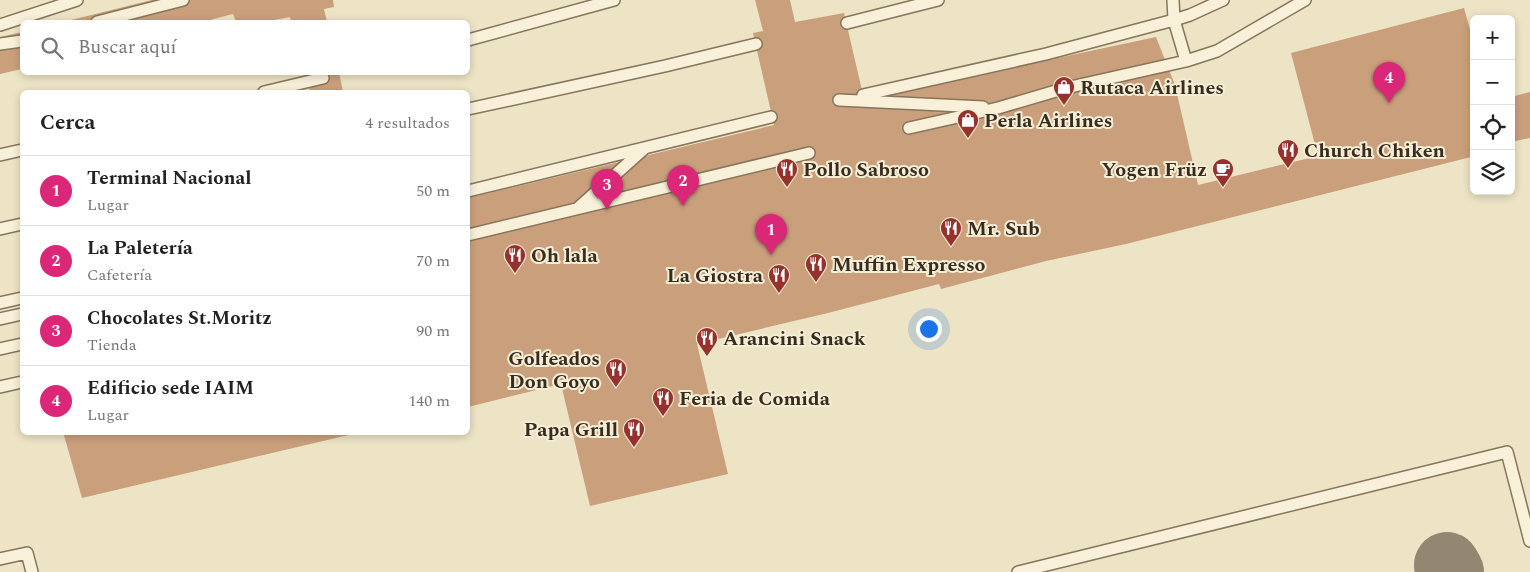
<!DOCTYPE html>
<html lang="es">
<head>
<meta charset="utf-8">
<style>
	body { margin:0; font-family:Spectral,serif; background:#f2f2f2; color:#222 }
	.controls { position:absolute; right:15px; top:15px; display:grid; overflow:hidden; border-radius:8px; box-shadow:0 2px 8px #0003 }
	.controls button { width:45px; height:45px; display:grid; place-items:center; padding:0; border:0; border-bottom:1px solid #e0e0e0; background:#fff; color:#222; font:25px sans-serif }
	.you { position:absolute; left:928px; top:328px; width:18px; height:18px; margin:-12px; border:4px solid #fff; border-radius:50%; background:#1a73e8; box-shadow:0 0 0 8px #1a73e833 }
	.badge { display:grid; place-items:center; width:32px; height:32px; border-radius:50%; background:#db2777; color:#fff; font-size:16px; font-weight:700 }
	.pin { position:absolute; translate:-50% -41px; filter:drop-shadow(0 1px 2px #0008) }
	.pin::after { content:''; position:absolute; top:26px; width:18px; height:15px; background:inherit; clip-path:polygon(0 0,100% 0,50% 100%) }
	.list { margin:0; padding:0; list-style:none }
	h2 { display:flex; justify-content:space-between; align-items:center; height:65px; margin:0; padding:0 20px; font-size:21px }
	h2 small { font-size:16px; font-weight:400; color:#767676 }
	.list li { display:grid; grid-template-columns:32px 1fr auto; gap:15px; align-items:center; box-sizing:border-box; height:70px; padding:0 20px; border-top:1px solid #e0e0e0 }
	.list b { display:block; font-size:19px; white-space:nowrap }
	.list p { margin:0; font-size:16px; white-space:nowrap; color:#767676 }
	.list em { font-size:16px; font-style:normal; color:#767676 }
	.icon { flex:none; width:28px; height:28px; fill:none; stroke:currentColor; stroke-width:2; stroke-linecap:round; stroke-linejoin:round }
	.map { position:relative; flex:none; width:1530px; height:572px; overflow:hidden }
	.search { position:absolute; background:#fff; box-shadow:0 2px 8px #0003; left:20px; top:20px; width:450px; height:55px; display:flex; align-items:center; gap:12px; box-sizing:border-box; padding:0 18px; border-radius:8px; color:#767676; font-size:19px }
	.panel { position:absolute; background:#fff; box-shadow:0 2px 8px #0003; left:20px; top:90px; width:450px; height:345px; border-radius:8px }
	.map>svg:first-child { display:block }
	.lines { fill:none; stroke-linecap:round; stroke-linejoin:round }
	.taxiway { stroke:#928872; stroke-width:66 }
	.building { fill:#caa07c }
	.lane-casing { stroke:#87755c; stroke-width:14 }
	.lane { stroke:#f8f0d8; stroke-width:11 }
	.labels { text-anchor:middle; stroke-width:4; stroke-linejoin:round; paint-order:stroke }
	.poi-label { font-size:20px; font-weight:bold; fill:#382c1f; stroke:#f5edd5; text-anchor:start }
</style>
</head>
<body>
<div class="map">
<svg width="1530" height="572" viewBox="0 0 1530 572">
	<rect width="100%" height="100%" fill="#ede3c5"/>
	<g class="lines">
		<!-- taxiway -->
		<path class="taxiway" d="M1447,565L1451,572"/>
	</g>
	<!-- building -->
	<path class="building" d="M152,0H333L334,7L324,9L327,22H291L290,17L264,22H236L233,14L202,22H63Z
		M755,0H790L795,22L844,13L864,99L1156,37L1175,85L1198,185L1318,156L1291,53L1464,8L1474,44V154L1471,157L1126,244L1046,261L941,289L939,284L828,313L697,344L728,474L590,506L561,384L468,407V198L774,125L753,33L763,31Z
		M22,32V69L0,74V37Z
		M305,72H339L343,92H310Z
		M1530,92V138L1511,142V97Z
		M63,432H357V433L82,498Z"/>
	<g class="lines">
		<!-- lane casing -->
		<g class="lane-casing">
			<path id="lane" d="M1173,0L1174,20L1186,61
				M97,22L183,0
				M847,23L938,0
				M0,25L77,0
				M468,40L614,0
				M0,44L22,41
				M264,92L323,78
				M863,95L1046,54L1174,20L1190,15L1223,0
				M839,100L983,107
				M468,109L665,66L756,44
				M909,128L998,108L1066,88L1186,61L1217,51L1305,0
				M0,155L22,150
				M468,191L771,117
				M579,207L645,148
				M0,229L22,224
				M468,235L809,153
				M0,303L22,298
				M0,319L22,314
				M0,349L22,344
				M0,387L22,382
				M0,559L27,553L32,572
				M1018,572L1507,452L1530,541"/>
		</g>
		<!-- lane -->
		<use href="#lane" class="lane"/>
	</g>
	<!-- icons -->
	<defs>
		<g id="shop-pin" transform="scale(1.125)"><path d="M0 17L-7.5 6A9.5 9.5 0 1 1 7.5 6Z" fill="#95322d" stroke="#f5edd5"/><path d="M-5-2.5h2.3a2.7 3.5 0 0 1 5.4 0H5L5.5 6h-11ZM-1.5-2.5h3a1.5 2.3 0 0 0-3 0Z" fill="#fff"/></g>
		<g id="restaurant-pin" transform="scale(1.125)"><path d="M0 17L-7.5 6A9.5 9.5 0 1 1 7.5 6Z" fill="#95322d" stroke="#f5edd5"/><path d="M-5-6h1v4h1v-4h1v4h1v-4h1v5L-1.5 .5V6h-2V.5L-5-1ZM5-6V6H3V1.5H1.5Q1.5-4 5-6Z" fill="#fff"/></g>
		<g id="cafe-pin" transform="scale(1.125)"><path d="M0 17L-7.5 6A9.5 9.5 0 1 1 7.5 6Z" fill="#95322d" stroke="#f5edd5"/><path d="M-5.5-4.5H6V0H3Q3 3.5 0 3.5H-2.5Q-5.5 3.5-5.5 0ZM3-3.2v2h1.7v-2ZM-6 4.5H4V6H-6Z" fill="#fff"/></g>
	</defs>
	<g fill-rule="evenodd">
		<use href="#shop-pin" x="1064" y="87"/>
		<use href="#shop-pin" x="968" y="120"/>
		<use href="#restaurant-pin" x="1288" y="150"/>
		<use href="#restaurant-pin" x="787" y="169"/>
		<use href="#cafe-pin" x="1223" y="169"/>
		<use href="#restaurant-pin" x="951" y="228"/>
		<use href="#restaurant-pin" x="515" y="255"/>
		<use href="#restaurant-pin" x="816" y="264"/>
		<use href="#restaurant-pin" x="779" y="275"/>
		<use href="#restaurant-pin" x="707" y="338"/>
		<use href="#restaurant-pin" x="616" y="369"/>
		<use href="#restaurant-pin" x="663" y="398"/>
		<use href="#restaurant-pin" x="634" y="429"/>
	</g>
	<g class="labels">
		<!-- poi labels -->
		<g class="poi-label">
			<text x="1080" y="94">Rutaca Airlines</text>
			<text x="984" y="127">Perla Airlines</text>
			<text x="1304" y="157">Church Chiken</text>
			<text x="803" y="176">Pollo Sabroso</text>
			<text x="1207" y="176" text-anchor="end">Yogen Früz</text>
			<text x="967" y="235">Mr. Sub</text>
			<text x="531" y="262">Oh lala</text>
			<text x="832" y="271">Muffin Expresso</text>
			<text x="763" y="282" text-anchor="end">La Giostra</text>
			<text x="723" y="345">Arancini Snack</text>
			<text x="600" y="365" text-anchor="end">Golfeados<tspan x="600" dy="23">Don Goyo</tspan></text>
			<text x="679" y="405">Feria de Comida</text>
			<text x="618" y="436" text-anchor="end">Papa Grill</text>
		</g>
	</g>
</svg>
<div class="controls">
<button>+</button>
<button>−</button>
<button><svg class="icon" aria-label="locate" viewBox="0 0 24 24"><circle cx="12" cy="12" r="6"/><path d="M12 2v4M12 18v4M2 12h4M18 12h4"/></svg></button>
<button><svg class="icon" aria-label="layers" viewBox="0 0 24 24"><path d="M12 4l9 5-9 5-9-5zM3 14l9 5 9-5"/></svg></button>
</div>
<div class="you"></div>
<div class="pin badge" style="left:771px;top:255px">1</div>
<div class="pin badge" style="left:683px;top:206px">2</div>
<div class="pin badge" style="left:607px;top:210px">3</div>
<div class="pin badge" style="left:1389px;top:103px">4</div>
<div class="search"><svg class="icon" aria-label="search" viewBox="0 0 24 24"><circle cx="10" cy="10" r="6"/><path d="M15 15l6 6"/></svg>Buscar aquí</div>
<section class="panel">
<h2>Cerca<small>4 resultados</small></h2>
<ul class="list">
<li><span class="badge">1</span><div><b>Terminal Nacional</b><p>Lugar</p></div><em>50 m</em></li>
<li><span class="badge">2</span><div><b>La Paletería</b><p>Cafetería</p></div><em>70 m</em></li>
<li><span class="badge">3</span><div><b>Chocolates St.Moritz</b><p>Tienda</p></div><em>90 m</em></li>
<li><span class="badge">4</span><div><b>Edificio sede IAIM</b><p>Lugar</p></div><em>140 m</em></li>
</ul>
</section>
</div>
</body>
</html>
